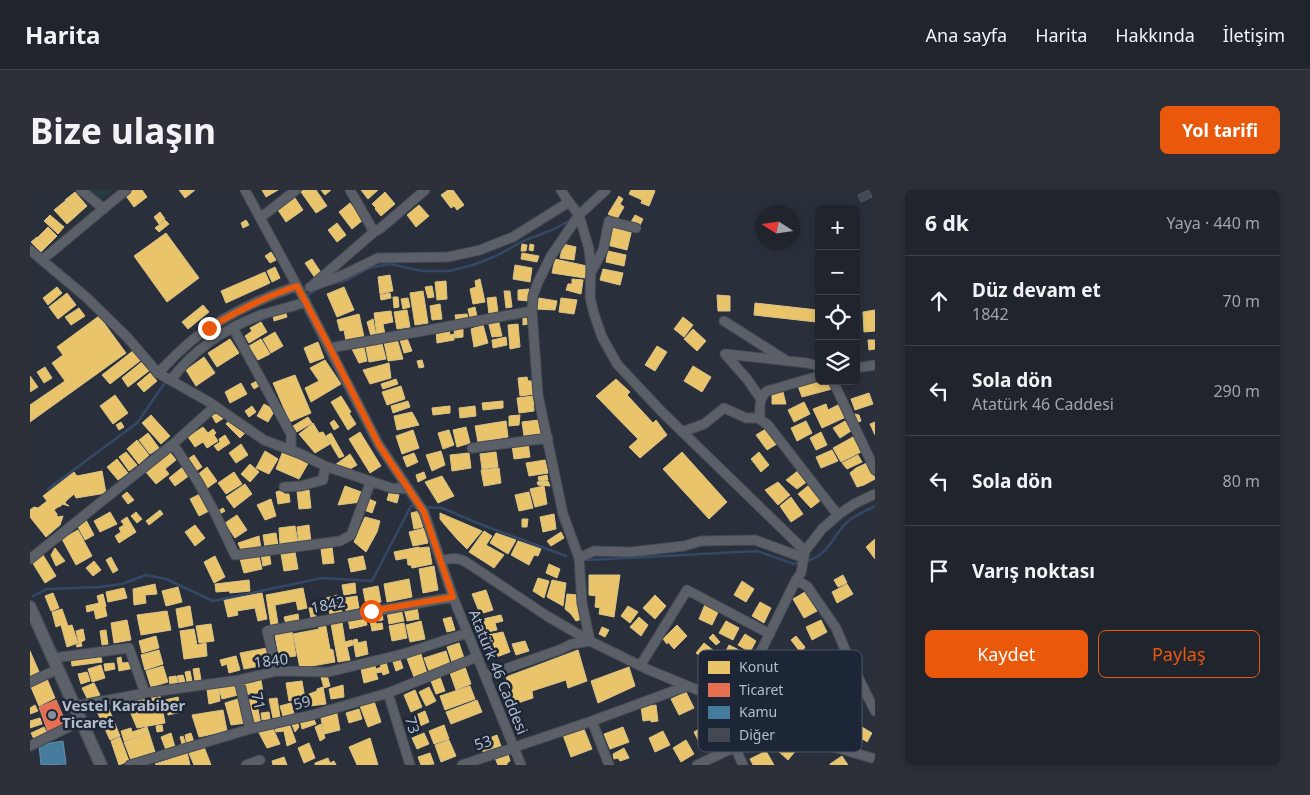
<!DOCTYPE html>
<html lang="tr">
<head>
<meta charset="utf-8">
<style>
	body { margin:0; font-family:"Noto Sans",sans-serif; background:#2d3038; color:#f1f3f6 }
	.controls { position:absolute; right:15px; top:15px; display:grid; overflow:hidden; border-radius:8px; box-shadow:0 2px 8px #0003 }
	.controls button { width:45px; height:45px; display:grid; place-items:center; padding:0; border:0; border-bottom:1px solid #3d4148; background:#20242c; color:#f1f3f6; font:25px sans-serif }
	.compass { position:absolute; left:725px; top:15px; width:45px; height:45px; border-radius:50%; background:#20242c; box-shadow:0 2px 8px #0003; rotate:282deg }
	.stop { position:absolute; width:15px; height:15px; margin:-11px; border:4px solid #ea580c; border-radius:50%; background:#fff }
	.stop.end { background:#ea580c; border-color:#fff; box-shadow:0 1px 5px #0008 }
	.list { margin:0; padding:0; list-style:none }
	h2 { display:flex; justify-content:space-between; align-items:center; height:65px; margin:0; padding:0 20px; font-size:21px }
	h2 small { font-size:16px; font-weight:400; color:#a2a4a9 }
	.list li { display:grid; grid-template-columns:32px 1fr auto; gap:15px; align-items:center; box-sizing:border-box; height:90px; padding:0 20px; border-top:1px solid #3d4148 }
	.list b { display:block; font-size:19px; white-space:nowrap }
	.list p { margin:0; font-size:16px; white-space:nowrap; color:#a2a4a9 }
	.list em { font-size:16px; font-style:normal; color:#a2a4a9 }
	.actions { display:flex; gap:10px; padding:15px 20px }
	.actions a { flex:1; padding:11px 0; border:1px solid #ea580c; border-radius:8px; text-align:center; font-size:18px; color:#ea580c }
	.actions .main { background:#ea580c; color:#fff }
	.icon { flex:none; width:28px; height:28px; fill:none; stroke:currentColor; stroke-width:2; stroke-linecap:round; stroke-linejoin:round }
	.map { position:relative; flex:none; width:845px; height:575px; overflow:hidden; border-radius:8px }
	header { display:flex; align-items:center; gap:30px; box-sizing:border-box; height:70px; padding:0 25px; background:#20242c; border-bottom:1px solid #3d4148 }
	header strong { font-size:24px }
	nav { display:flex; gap:28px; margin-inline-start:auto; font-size:18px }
	.intro { display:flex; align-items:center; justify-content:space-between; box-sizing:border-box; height:120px; padding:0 30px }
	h1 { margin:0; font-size:35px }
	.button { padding:12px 22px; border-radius:8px; background:#ea580c; color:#fff; font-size:18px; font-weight:700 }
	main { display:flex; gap:30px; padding:0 30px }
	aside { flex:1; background:#20242c; border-radius:8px; box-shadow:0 2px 8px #0003 }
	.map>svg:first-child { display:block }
	.green { fill:#263c41 }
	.homes { fill:#e9c46a; stroke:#d9c287 }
	.shops { fill:#e76f51; stroke:#d88676 }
	.public { fill:#457b9d; stroke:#668eab }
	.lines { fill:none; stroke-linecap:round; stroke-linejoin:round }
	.stream { stroke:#344866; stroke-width:2.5 }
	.building { fill:#434852; stroke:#525862 }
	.minor-casing { stroke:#464b53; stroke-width:11 }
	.major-casing { stroke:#484d57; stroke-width:14 }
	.minor { stroke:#5a5f68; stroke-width:9 }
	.major { stroke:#5d616a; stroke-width:11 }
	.route { stroke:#ea580c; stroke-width:6 }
	.poi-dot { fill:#848b99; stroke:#1c2636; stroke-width:2 }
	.labels { text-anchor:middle; stroke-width:5; stroke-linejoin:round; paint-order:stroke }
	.street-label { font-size:15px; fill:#b4bccc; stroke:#1c2636 }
	.poi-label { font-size:15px; font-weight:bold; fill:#b4bccc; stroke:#1c2636; text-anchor:start }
	.key { fill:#1c2636; stroke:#4a5363; stroke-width:1 }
	.key-label { font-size:14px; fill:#b4bccc }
</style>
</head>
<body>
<header>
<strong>Harita</strong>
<nav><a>Ana sayfa</a><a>Harita</a><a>Hakkında</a><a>İletişim</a></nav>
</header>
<div class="intro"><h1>Bize ulaşın</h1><a class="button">Yol tarifi</a></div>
<main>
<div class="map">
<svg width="845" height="575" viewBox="0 0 845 575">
	<rect width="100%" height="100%" fill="#2a303b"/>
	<!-- green -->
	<path class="green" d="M55,0H84L69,12Z"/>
	<!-- homes -->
	<path class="homes" d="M103,0H112L117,7L104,17L96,6Z
		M149,0H165L155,8Z
		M232,0H248L236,7Z
		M273,0H286L297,16L286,23L271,2Z
		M291,0H301L295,5Z
		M331,0H348L338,9Z
		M418,0H423L434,15L427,20L424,16L421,18L411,5Z
		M601,0H624L625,1L619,16L611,13L612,10L599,4Z
		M45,2L57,16L47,25L35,10Z
		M355,2L365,14L351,26L345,19L346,18L342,14Z
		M589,6L593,9L590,14L594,17L587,29L578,24Z
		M265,8L273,20L256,32L248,20Z
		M35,11L47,25L37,34L24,20Z
		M320,13L333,30L322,39L309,22Z
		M389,15L399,26L386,37L377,25Z
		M130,22L135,29L129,34L124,27Z
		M20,25L34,37L28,44L14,31Z
		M605,25L613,29L609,37L601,32Z
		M135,30L139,34L129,42L125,38Z
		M216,30L219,35L213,38L211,33Z
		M307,33L316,45L307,52L298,40Z
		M582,34L602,39L597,60L577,55Z
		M18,37L27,46L17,56L8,47Z
		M136,43L169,88L137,112L104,66Z
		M7,47L17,56L11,62L1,52Z
		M492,54L497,55L496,61H491Z
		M500,54L504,55L503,61L499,60Z
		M533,54L546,57L544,70L530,68Z
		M578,61L596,65L594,76L576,72Z
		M241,62L246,70L240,73L235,66Z
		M492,63L509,66L507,72L491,69Z
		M282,69L292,84L285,88L275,73Z
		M525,69L557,76L555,88L522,83Z
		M485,75L502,78L500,92L483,89Z
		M245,77L250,88L242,92L237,81Z
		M573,79L593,83L590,95L570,90Z
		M235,82L240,93L196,113L191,101Z
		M360,85L363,101L350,104L348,87Z
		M450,89L455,112L443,114L440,99L446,97L445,91Z
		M542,89L553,90L551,104L536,100L538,94H542Z
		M416,91L417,109L407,110L405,92Z
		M402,96L404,107L398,108L395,97Z
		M27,97L32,103L18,115L13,108Z
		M314,97L324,120L307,127L297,104Z
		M499,99L498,111L488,110V100Z
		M393,101L398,133L385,135L380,103Z
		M474,101H480L482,117L476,118Z
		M37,103L46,115L28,129L19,117Z
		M360,103L361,108L351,110L350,105Z
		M687,105L700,106V121H688Z
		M363,107H368L369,117L364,118Z
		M466,107L468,123L459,124L457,108Z
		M378,108L380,117L373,119L371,109Z
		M509,108L527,111L525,120L506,119Z
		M531,108L547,110L544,124L529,122Z
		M725,113L788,120L786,132L724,125Z
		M410,114L412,129L402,130L400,116Z
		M173,115L179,122L158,139L152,132Z
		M445,117L447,126L440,128L438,119Z
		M49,118L55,126L41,135L35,127Z
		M255,120L257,127L244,131L243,124Z
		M377,120L380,137L367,139L364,122Z
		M845,120V141L834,142L833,122Z
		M361,121L363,132L353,134L355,145L347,146L344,123Z
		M329,124L334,147L316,151L314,140L310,141L307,130Z
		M437,124L438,129L426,131L425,125Z
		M69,126L96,163L0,232V215L35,191L22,173L33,165L27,157Z
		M493,127H497L498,134L493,135Z
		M653,127L663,135L654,147L644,139Z
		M343,129L346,145L341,146L337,132Z
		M468,129L472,146L462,147L458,131Z
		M231,132L237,142L219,153L215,146L222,141L220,138Z
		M488,134L490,157L480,159L478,135Z
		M453,135L458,153L444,157L441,139Z
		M419,137L420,145L424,144V150L407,153L406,140Z
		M433,138V147L425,148L424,140Z
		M663,139L676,151L667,161L654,149Z
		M245,142L253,156L241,163L233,149Z
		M476,147L477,155L463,158L462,150Z
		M377,148L382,161L374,163L370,150Z
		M200,149L209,163L187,177L178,163Z
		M231,149L240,164L228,170L219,156Z
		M367,149L373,169L358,171L354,152Z
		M351,150L356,169L339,172L335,153Z
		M838,150H845V159L839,160Z
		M288,152L294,168L280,173L274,158Z
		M333,153L337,171L329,173L321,157Z
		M627,156L637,162L625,181L615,175Z
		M104,160L111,170L80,194L72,185Z
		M174,167L185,183L166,196L156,180Z
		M295,170L311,194L281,212L275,198L289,191L280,178Z
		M392,170L394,177L389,178L387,171Z
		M113,171L120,180L98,197L92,188Z
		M359,173L361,188L340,194L333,180Z
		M663,176L681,187L672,202L654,191Z
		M15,177L22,188L14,193L7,182Z
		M120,183L127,191L114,202L107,194Z
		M265,185L281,223L260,232L243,193Z
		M0,186L8,197L0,202Z
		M497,187L498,191H503L505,204L490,206L488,188Z
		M366,189L368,194L353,199L351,194Z
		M586,189L600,202L597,205L623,233L626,230L637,245L610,268L599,257L608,249L566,206Z
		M229,190L232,194L224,199L221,194Z
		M789,190L799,191L802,199L772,207L768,196Z
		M211,193L217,204L200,213L195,202Z
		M371,196L375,209L357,215L352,202Z
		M753,202L756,214H742V205Z
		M839,203L843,214L825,220L821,209Z
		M85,205L98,223L83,234L70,216Z
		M311,206L321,222L319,223L326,234L318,240L301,212Z
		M503,206L504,221L489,223L487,208Z
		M378,211L380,217L363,223L361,216Z
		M473,211V218L453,220L452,213Z
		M774,212L780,224L764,232L758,220Z
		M234,214L245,220L238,232L227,226Z
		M796,214L798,220L810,214L816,227L792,238L783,219Z
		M222,216L226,222L219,227L215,221Z
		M420,216V223L403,225L402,218Z
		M445,216L446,226L430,228L429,218Z
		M189,221L194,228L186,233L182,226Z
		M382,222L389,235L367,240L364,226Z
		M825,224L829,225L831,231L828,232Z
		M121,225L140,246L131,254L112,233Z
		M490,225L489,235L479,236V226Z
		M278,227L282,233L267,242L263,236Z
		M201,228L216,242L210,248L196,234Z
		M304,230L309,237L304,240L300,233Z
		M509,230L511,244L494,246L492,232Z
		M476,231L478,247L448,252L445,236Z
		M776,231L782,243L767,251L761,238Z
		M815,231L821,241L810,248L803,238Z
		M91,232L94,237L89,240L86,235Z
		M845,232V245L840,234Z
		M283,233L289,243L293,242L300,254L285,263L269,244Z
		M173,237L178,243L183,239L186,243L184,245L188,251L177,258L173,252L165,257L158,247Z
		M436,237L440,253L427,257L423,240Z
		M739,237L750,252L737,260L726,245Z
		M383,240L389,258L372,264L366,246Z
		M419,240L424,255L413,259L408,243Z
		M330,242L351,276L340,283L319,249Z
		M791,242L797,255L786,260L780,248Z
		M118,243L129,258L120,264L109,250Z
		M301,243L314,266L309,268L296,246Z
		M195,245L200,253L188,261L184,256L190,252L189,249Z
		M823,247L831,262L811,272L803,258Z
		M107,250L119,265L109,274L97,259Z
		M498,253L500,267L484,269L482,255Z
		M211,254L218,265L206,273L199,263Z
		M802,260L808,271L791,278L786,267Z
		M139,261L146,270L135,279L139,284L126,294L115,281Z
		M235,261L248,269L239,284L226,278Z
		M253,261L280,270L269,289L246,279Z
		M411,261L415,275L402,281L396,265Z
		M96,262L107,275L99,281L89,267Z
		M466,262L468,277L452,279L450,264Z
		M652,262L697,312L679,329L633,279Z
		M729,262L739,275L731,282L721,269Z
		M384,263L388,272L377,277L373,267Z
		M439,263L441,278L422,281L420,265Z
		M320,264L327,275L320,279L305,275Z
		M164,265L172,277L166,281L158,269Z
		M828,265L832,272L817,279L812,273Z
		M87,269L98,283L88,290L77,277Z
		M515,270L518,283L499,286L496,273Z
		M839,272L845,289L834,295L827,297L820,283L826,278Z
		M220,274L229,282L220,292L211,284Z
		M154,276L160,285L145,296L139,288Z
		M177,277L187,291L176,299L166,286Z
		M469,278L471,293L454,296L451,280Z
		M769,280L778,291L767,299L756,290Z
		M72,281L76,303L46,308L44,304L36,311L35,313L39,316L32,314L31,316L28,317L24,320L27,324V327L33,326L30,335L16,347L0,327V320L4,317L8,318L17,311L13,306L44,282L47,286Z
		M204,282L212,294L196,304L188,293Z
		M394,282L396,288L388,292L386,285Z
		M517,285L518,290L509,291L508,287Z
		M412,286L424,306L408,313L395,292Z
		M518,291L520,296L508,295L507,292Z
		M748,292L760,305L748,315L735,300Z
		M215,294L222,304L204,318L196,307Z
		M779,295L791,310L781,318L768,304Z
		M315,296L334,303L331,312L308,315Z
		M514,296L517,314L505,317L500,299Z
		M253,300L254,304H259L260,312L248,314L246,302Z
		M279,300L281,318L269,319L267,301Z
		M97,302L104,310L98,314L92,306Z
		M499,302L503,318L489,321L485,305Z
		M172,303L181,320L169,326L160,309Z
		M359,303L369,305L367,313L357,310Z
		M761,307L773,324L761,332L750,316Z
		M241,309L246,326L235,330L227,315Z
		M339,309L346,312L342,323L334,320Z
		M193,318L195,321L190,324L188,321Z
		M130,320L133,324L119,335L116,331Z
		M389,321L393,337L384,339L381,323Z
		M80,322L87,334L70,342L64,331Z
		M106,322L112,329L107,333L101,326Z
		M410,323L452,341L437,359L427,349L414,334L410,329Z
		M524,324L526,339L513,342L510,327Z
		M207,325L217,340L205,348L195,333Z
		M97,327L106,342L89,353L85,346L91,342L89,338L94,335L91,331Z
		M335,327L350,331L347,342L336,362L324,352Z
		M492,329H498L497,337H492Z
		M56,330L64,345L55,350L47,335Z
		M165,335L175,348L165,356L155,342Z
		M279,335L281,352L269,354L267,337Z
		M265,336L268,353L250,355L249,338Z
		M395,338L398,353L383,356L379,342Z
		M48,340L62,366L46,375L32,349Z
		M454,341L462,346L456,355L474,365L464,378L439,362Z
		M531,342L534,348L521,356L517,351Z
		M246,343L248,355L235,357L233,345Z
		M466,343L486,350L478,364L460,353Z
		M229,346L231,358L211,360L208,353Z
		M845,349V369L836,357Z
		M488,351L511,359L508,366L504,365L499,375L481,365Z
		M302,357L304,373L293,374L291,359Z
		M389,357V358L399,357L402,374L382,378L381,375H378L377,368L366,370L364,362Z
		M25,358L35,371L26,376L21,365Z
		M228,362L232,379L214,383L210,369L221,366Z
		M239,362L241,374L233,376L231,364Z
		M265,362L268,379L254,381L251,364Z
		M13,365L26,386L15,393L2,372Z
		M185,366L195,387L184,393L174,372Z
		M333,366L336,379L321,382L318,369Z
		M81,367L88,380L83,383L76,370Z
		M64,371L71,380L63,386L56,378Z
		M519,374L530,379L527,388L516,383Z
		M404,376L408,400L393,403L389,379Z
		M559,385H590L584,427L569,424L570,418L565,417L566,406L559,405Z
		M813,385L817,393L808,397L804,390Z
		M508,388L519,391L514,408L503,401Z
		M379,389L382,407L357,412L354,394Z
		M219,390L220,401L200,403L199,401L186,402L185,394Z
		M522,390L536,393L533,416L517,407Z
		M712,391L724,399L716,412L704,405Z
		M325,393L326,403L314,405L312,395Z
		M125,394L127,404L115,405L116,413L104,415L103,399Z
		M817,394L823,404L807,413L802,402Z
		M348,396L351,412L336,415L333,399Z
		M148,397L152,412L136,416L132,401Z
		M94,398L97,408L78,412L76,402Z
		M273,398L277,418L268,420L266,411L245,415L248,434L241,436L236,405Z
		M456,400L463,420L450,424L442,404Z
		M775,402L787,421L774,428L763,409Z
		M23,403L29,418L21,421L15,406Z
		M232,403L237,429L228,431L225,418L207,421L208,425L198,427L194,410Z
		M73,404L76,416L75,417L77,426L66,429L64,420L57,422L56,416L69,413L67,406Z
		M537,404L548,405L552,429L546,431L541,424L535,419Z
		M308,405L312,422L300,425L296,408Z
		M625,405L636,416L625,429L613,418Z
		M327,406L329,418L316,421L314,408Z
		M676,412L690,418L682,435L669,429Z
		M730,412L741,418L734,433L722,426Z
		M160,416L163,435L149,438L146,419Z
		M598,416L608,422L600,433L591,426Z
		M285,417L286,427L281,428L279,418Z
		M387,417L389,429L377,431L374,419Z
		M32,419L38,436L42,435L48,453L37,457L31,435L26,437L22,422Z
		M371,419L374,431L359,434L357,422Z
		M137,421L141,440L111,445L107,425Z
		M352,422L353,430L348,431L347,423Z
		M345,423L346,434L352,433L353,439L342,441L339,425Z
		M268,424L269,431L256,434L254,427Z
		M471,425L473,431L465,433L467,440L452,443L448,430Z
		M335,426L337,435L320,439L318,429Z
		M421,427L425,440L417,442L413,429Z
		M609,427L618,435L611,446L600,437Z
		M97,430L101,450L84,453L81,433Z
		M791,430L797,442L782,450L776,437Z
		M391,431L395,449L380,452L376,435Z
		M696,431L709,438L703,450L689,443Z
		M295,432L300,459L303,460L305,472L270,478L263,444L289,439L288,433Z
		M312,432L315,452L322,450L323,455L317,457L320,470L308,472L301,434Z
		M374,433L377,448L362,451L359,436Z
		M181,434L184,451L169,453L166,436Z
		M647,435L657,446L644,459L638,452L637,454L633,449Z
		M572,437L579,440L575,447L569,444Z
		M53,439L55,450L51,452L52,456L47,457L46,455L49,454L46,441Z
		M164,439L167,455L176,453L177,466L154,469L150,441Z
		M76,440L78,454L72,455L70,441Z
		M262,442L266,466L249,468L245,445Z
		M473,442L480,462L461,469L453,446Z
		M683,444L690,452L686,455L679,448Z
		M715,444L726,451L720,462L708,455Z
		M126,446L129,458L112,463L109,451Z
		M766,446L775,457L771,463L761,450Z
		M327,449L328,453L336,451L338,464L326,467L323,450Z
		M495,451L499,461L486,465L482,454Z
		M429,453L434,468L422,472L417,457Z
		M674,453L684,461L676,471L666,463Z
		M699,455L715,463L710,473L694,465Z
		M237,458L240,474L214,479L210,463Z
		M129,460L133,474L115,480L111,465Z
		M548,460L557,491L538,498L536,490L502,501L503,508L485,514L476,487Z
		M0,461L10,484L0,489Z
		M390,461L397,483L384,487L376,466Z
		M416,461L420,474L399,481L394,468Z
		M70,463L72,472L42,476L41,468Z
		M206,466L210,480L199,483L197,474L192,476L190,470Z
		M91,467L92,473L103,472L104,478L89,481L87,468Z
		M370,469L373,478L366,481L363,472Z
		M356,472L359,483L353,485L352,482L346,483L348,489L334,493L331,479L345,476L346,479L351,477L350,474Z
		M84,473L85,479L75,481L74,474Z
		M71,475L75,488L62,492L58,479Z
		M133,476L138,492L121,497L116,481Z
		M435,477L441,494L426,500L420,483Z
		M599,477L605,496L568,513L561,491Z
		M169,478L171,490L165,491L163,479Z
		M160,481L162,491L157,492L155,482Z
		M57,482L60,491L51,494L48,484Z
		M153,485L155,492L149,493L147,486Z
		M297,485L300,496L294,498L291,487Z
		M146,486L148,494L140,496L139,487Z
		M410,487L415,501L406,504L401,491Z
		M17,489L25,508L9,516L1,497Z
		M231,490L233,502L215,505L213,492Z
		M272,491L275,509L259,511L256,493Z
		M204,492L208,505L192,509L189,498Z
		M64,493L70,505L58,510L52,498Z
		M313,495L314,507L301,509L299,499Z
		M440,496L445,509L415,520L410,506Z
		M293,497L296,514L280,516L279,504L287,501V499Z
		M399,497L406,511L396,516L389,502Z
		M189,498L190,511L179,514L177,500Z
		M385,500L392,517L381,522L374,505Z
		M656,502L664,518L649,525L641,509Z
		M130,506L135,533L107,538L96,512Z
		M148,507L151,522L138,525L135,510Z
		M211,508L216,533L201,535L195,513Z
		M247,508L250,527L243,528L239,509Z
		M226,509L231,535L226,536L218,510Z
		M447,510L452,522L421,534L416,522Z
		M344,511L351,532L338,537L330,516Z
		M76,512L90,546L80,550L65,517Z
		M261,513L264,523L253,526L250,516Z
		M5,515L8,521L0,524V518Z
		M626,515L628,531L621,532V530L613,531L611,517Z
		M306,519L310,540L294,544L290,523Z
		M329,519L332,529L319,533L316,523Z
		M193,520L197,541L169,547L162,525Z
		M395,521L399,532L390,536L386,525Z
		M239,522L240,529L232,530L231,523Z
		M283,527L286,534L272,539L270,530Z
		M10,528L12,534L0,538V531Z
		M267,531L269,537L265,542L261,532Z
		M259,533L266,552L257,556L254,541L246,542L244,535Z
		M825,533L842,543L837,552L833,549L829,556L816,547Z
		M291,534L295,548L290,551L285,537Z
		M132,535L133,541L127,542L126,536Z
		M414,535L419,549L404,554L399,541Z
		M676,535L683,547L670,554L664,542Z
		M242,536L250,554L237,558L228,541Z
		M14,537L17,543L4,549L1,543Z
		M117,537L119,543L94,551L91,541L101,538L102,542Z
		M593,537L599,552L580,559L574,544Z
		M554,539L562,559L541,567L533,545Z
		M633,541L640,555L625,562L619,548Z
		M119,543L125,562L101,570L94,552Z
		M141,543L145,557L136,560L131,547Z
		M161,543L164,552L157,555L155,545Z
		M394,543L399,554L387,559L382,548Z
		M467,545L472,559L466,561L465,558L453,562L449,552Z
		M153,546L156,555L149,557V555L152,554L150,547Z
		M90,547L99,571L89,575L81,551Z
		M340,548L348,575H327L319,557Z
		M757,548L768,558L758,570L747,560Z
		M419,550L426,566L411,572L405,555Z
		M656,550L664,564L651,572L643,558Z
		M279,553L285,568L274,573L268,558Z
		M173,554L181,575H164L158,561Z
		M594,558L599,568L590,571L588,568L584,569L583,564Z
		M736,561L744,575H723L720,569Z
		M157,562L160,575H126L125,574L140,569L139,568Z
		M400,563L404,574L391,575L388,567Z
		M478,564L480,571L477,573V575H468L465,568Z
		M812,566L818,575H800V574Z
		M254,567L257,575H243L242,571Z
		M298,568L300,573L304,571L306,575H285V573Z"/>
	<!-- shops -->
	<path class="shops" d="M26,510L36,533L18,542L9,517Z"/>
	<!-- public -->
	<path class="public" d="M33,551L36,574L11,575L9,555Z"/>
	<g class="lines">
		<!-- stream -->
		<path class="stream" d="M274,107L294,96L317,90L339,78L360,74L392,81H419L443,75L466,66L493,51L522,40L539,31L542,27
			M220,125L231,120
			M204,132L215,127
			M142,182L150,173
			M18,299L107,233L136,191
			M394,317L412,318L455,336L536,366
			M554,369L559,370L727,361L764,374L771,372
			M776,371C797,367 802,348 815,334C821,327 836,321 845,316
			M3,406L17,399L69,397L92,394L116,385L136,389L183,411L292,388L342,391L381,316H386"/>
	</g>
	<!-- building -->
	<path class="building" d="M839,0L842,7L831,12L828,5Z"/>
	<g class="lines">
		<!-- minor casing -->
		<g class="minor-casing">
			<path id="minor" d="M51,0L74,19
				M215,0L273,107L349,255L394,322L423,407L491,575
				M320,0L344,42
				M531,0L536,8L549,25L559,59L561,78L560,107L564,124L572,147L587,174L632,222L775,361
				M230,28L266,0
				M0,60L56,107L97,147L128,183L179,212L234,250L271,264L295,276L361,298L379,299
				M12,70L96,0
				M562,81L573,60L579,31L606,38
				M284,94L344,42L351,38L395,0
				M280,97L313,85L348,68L418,67L450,60L483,47L539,12
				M502,121L503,106L508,92L521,66L549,25L576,0
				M694,131L757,171
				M203,138L261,244V260
				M300,158L485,124L502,121L508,205L533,324L549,368L552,413L560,451L542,454L529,460L455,486
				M695,164L777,173L789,176
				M695,164L717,189L731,209
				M826,178L845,175
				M128,183C140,171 152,158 165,148C196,125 231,108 267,96
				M141,190C163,160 196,138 231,125C246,120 261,117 276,112
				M803,191L845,280
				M730,229C730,219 728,209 737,201L789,186
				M652,242L674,234L694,218L716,228H728L738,235L786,297L808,325
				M143,254L168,292L184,321L205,365L310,351L321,345L341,291
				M442,258L518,248
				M254,297L271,296L293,290L295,276
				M549,368L564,361L601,362L654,356L671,351L725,350L774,368
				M0,369L143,254L185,216
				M411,371C421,368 427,367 436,372L517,426L560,451L619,480L699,513L740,526L801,556L845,569
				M766,390L777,396L806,438L819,469L845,521
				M23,468L99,458L115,503
				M610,476L657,400L740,444
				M247,481L237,441L423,407
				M209,490L220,539
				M0,492L28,479
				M358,503L380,575
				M699,513L732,459L766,390L771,383L775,361L792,339L808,325L824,314L845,304
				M45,516L122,502L209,490L247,481L298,482L373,464L437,443
				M562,531L579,575
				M0,556L51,531
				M705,557L713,575
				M100,575L220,539L282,525L358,503L447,467
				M216,575L230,570
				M432,575L562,531L657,496
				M667,575L705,557L740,526"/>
		</g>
		<!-- major casing -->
		<g class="major-casing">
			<path id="major" d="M0,417L71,575"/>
		</g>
		<!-- minor -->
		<use href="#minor" class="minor"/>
		<!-- major -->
		<use href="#major" class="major"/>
	</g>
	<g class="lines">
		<!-- route -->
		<path class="route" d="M179,138C209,120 234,107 267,96L300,158L349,255L394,322L423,407L341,421"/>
	</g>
	<!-- markers -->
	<circle class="poi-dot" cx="22" cy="525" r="5"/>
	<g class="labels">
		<!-- street labels -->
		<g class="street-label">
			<text transform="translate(298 415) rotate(-11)" y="5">1842</text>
			<text transform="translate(241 471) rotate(-7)" y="5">1840</text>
			<text transform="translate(468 482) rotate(68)" y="5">Atatürk 46 Caddesi</text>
			<text transform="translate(228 511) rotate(77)" y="5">71</text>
			<text transform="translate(272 513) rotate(-14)" y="5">59</text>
			<text transform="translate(382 535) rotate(73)" y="5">73</text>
			<text transform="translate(453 553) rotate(-19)" y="5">53</text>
		</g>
		<!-- poi labels -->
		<g class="poi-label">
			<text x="32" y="521">Vestel Karabiber<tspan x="32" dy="17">Ticaret</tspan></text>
		</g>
	</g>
	<!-- legend -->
	<rect x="668" y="460" width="164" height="102" rx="8" class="key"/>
	<rect x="678" y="471" width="22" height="13" fill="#e9c46a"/>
	<rect x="678" y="493" width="22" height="14" fill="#e76f51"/>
	<rect x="678" y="516" width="22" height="13" fill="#457b9d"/>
	<rect x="678" y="538" width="22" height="14" fill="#434852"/>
	<g class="key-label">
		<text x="709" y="482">Konut</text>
		<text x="709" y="505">Ticaret</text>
		<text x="709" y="527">Kamu</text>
		<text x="709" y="550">Diğer</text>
	</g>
</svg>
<div class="controls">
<button>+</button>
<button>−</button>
<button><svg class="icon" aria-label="locate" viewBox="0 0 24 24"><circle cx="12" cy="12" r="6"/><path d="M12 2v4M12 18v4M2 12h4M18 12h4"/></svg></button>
<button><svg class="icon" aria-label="layers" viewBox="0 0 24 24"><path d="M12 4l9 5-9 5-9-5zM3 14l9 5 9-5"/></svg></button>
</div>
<svg class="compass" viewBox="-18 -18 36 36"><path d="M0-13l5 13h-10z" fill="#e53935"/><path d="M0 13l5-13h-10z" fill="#a2a4a9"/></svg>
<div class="stop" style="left:341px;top:421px"></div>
<div class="stop end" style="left:179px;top:138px"></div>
</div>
<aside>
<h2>6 dk<small>Yaya · 440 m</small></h2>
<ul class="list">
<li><svg class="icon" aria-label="ahead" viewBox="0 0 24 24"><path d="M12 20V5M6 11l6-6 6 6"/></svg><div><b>Düz devam et</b><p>1842</p></div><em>70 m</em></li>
<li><svg class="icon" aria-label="left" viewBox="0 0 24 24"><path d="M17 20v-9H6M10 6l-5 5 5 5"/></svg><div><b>Sola dön</b><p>Atatürk 46 Caddesi</p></div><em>290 m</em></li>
<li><svg class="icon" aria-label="left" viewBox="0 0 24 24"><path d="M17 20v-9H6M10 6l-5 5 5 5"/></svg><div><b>Sola dön</b></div><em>80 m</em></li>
<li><svg class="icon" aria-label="arrive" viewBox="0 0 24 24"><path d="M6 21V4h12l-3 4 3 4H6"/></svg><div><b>Varış noktası</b></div></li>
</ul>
<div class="actions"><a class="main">Kaydet</a><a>Paylaş</a></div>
</aside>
</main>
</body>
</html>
